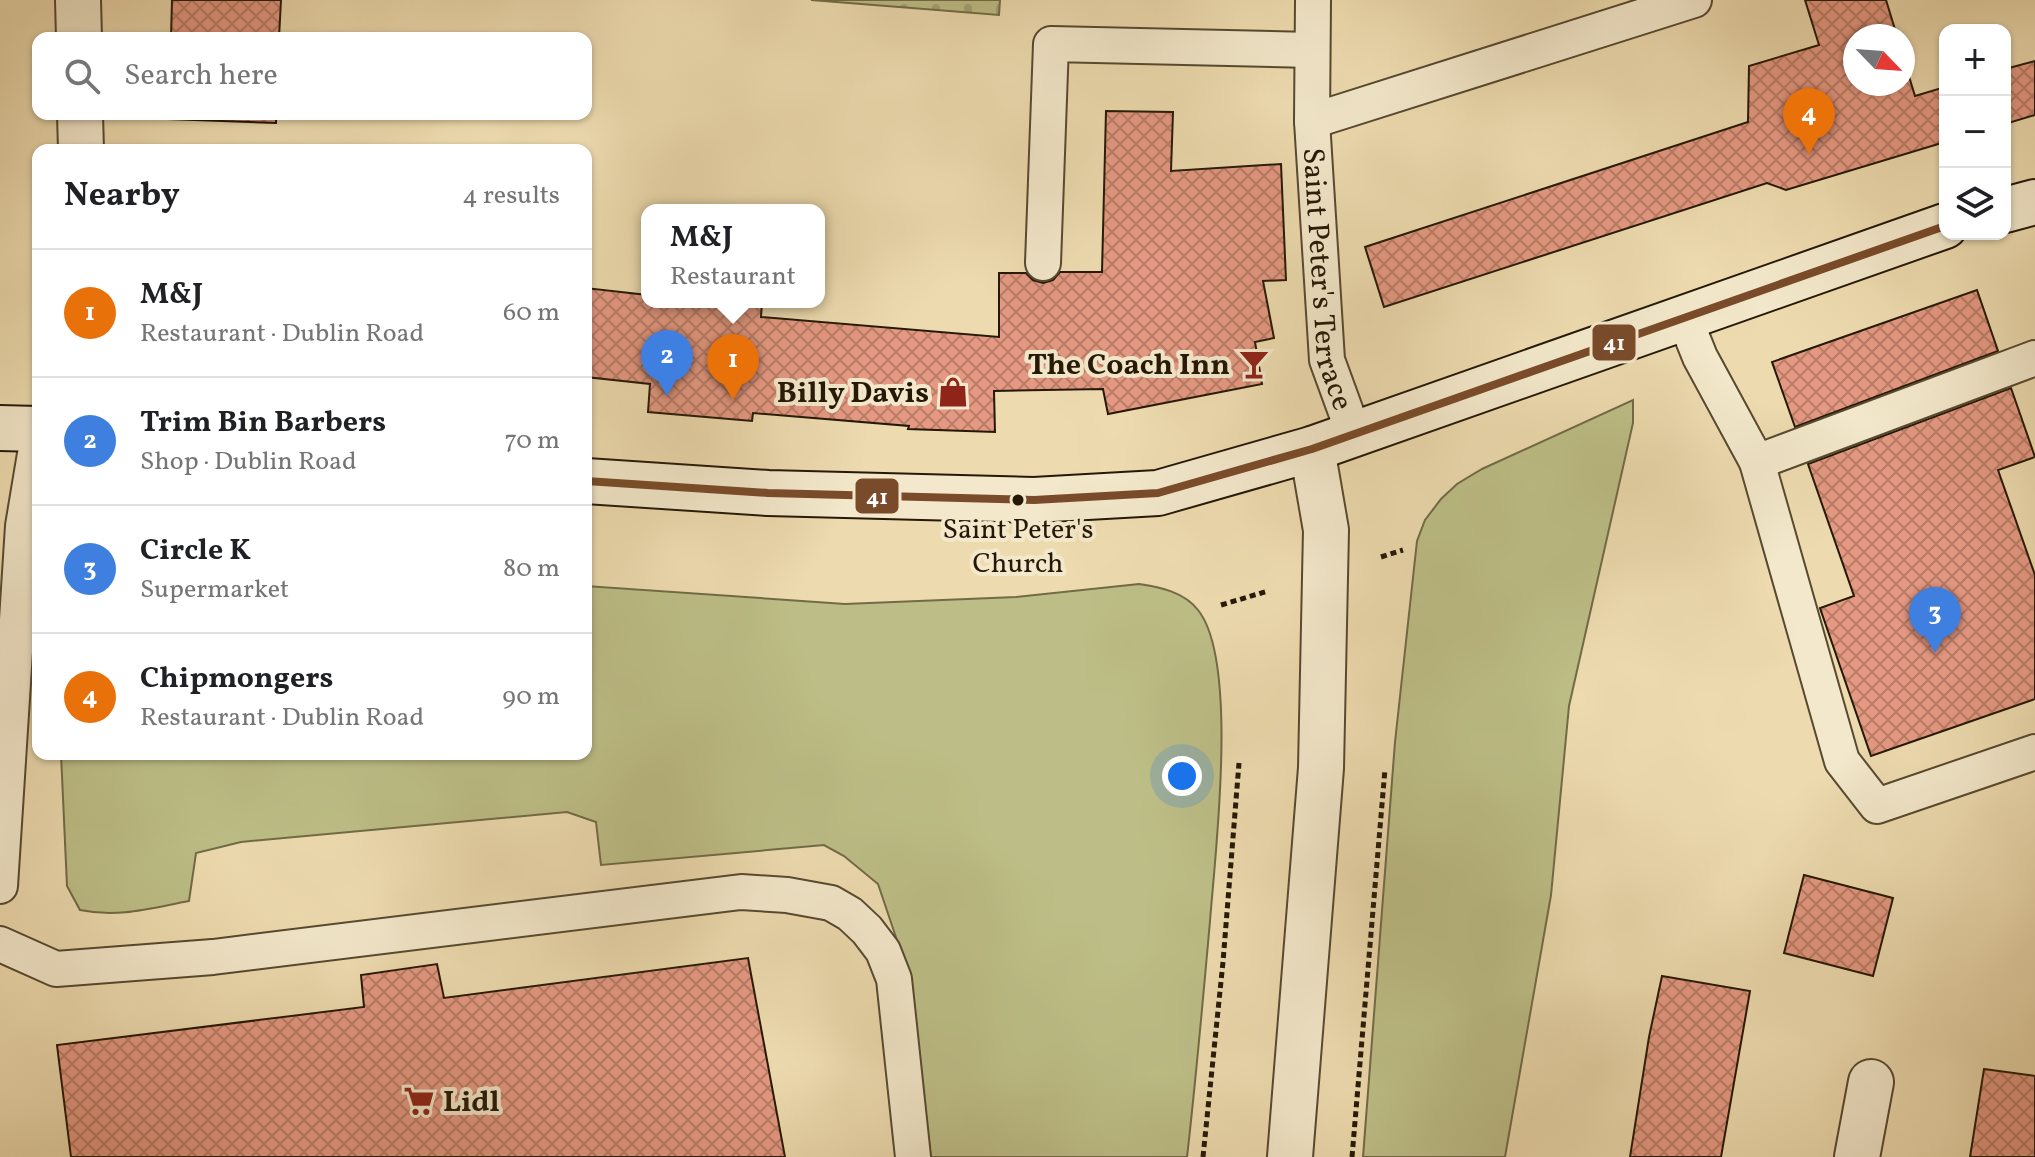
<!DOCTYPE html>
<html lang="en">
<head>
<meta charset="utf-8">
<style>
	body { margin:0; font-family:Vollkorn,serif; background:#f6f6f6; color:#202124 }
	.controls { position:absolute; right:24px; top:24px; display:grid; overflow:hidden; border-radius:16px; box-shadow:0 2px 6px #0004 }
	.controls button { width:72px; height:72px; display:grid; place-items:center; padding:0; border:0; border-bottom:2px solid #e0e0e0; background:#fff; color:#202124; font:40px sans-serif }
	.compass { position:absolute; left:1843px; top:24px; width:72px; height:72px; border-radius:50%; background:#fff; box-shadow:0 2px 6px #0004; rotate:115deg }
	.you { position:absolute; left:1182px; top:776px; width:28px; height:28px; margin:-20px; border:6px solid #fff; border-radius:50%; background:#1a73e8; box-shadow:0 0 0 12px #1a73e833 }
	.badge { display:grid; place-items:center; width:52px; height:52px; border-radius:50%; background:#8f2418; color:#fff; font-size:26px; font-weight:700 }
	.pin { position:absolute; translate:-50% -66px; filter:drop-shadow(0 2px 4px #0008) }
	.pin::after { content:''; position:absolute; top:42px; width:28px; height:24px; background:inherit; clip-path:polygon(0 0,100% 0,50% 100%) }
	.popup { position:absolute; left:641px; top:204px; width:184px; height:104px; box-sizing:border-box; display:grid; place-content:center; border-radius:16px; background:#fff; filter:drop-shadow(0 2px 6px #0005); font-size:26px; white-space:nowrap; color:#757577 }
	.popup b { font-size:30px; color:#202124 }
	.popup::after { content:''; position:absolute; left:50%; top:100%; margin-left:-16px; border:16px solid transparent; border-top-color:#fff }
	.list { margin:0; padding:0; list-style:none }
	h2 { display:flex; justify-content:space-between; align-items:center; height:104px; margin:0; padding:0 32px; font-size:34px }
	h2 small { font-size:26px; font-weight:400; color:#757577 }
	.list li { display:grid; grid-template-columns:52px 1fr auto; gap:24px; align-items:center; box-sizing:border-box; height:128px; padding:0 32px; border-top:2px solid #e0e0e0 }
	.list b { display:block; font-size:30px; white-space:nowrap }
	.list p { margin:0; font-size:26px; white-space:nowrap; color:#757577 }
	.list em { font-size:26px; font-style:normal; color:#757577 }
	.icon { flex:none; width:44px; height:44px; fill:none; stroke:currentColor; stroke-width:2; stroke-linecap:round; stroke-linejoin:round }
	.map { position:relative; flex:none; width:2035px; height:1157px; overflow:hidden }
	.search { position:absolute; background:#fff; box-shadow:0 2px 6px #0004; left:32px; top:32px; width:560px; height:88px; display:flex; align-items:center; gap:20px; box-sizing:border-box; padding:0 28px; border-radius:16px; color:#757577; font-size:30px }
	.panel { position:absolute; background:#fff; box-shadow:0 2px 6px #0004; left:32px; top:144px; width:560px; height:616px; border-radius:16px }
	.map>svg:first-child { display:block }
	.grass { fill:#bdbe87; stroke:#716b46; stroke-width:2 }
	.cemetery { fill:url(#cemetery-stones); stroke:#716b46; stroke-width:2 }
	.building { fill:url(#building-cross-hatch); stroke:#251806; stroke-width:2 }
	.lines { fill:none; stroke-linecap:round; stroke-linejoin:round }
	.lane-casing { stroke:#574930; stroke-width:38 }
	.street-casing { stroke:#574930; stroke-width:48 }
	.secondary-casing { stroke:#251806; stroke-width:48 }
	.path { stroke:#251806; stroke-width:5; stroke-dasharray:6 4; stroke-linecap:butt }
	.lane { stroke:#f3e8cb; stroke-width:34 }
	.street { stroke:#f3e8cb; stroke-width:44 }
	.secondary { stroke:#f3e8cb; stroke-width:44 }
	.bus-1-casing { stroke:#f3e8cb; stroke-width:14 }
	.bus-1 { stroke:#7a4b2a; stroke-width:8 }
	.bus-dot { fill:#251806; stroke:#f3e8cb; stroke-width:3 }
	.labels { text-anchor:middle; stroke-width:8; stroke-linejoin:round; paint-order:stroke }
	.bus-label { font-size:28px; fill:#251806; stroke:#f3e8cb }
	.street-label { font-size:30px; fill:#251806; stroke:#f3e8cb }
	.poi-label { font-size:30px; font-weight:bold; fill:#251806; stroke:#f3e8cb; text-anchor:end }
	.line-badge { stroke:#f3e8cb; stroke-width:3 }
	.badge-label { font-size:22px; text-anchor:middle; font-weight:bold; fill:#fff }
</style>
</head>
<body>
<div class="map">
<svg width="2035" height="1157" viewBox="0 0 2035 1157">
	<defs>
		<pattern id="cemetery-stones" width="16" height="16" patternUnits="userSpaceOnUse" patternTransform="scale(2)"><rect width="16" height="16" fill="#bdbe87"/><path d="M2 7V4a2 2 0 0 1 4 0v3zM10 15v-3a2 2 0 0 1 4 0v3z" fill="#a2a373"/></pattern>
		<pattern id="building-cross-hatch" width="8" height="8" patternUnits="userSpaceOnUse" patternTransform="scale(2)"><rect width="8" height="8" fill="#e59982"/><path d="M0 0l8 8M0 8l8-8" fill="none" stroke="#b97c68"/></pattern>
	</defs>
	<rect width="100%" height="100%" fill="#eddbaf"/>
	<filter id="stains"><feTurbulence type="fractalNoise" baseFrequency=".0025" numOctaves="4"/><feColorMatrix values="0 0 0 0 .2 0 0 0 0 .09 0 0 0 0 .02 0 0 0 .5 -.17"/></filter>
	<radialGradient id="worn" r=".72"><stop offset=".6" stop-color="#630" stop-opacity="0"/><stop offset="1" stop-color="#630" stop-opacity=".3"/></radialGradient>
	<!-- grass -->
	<path class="grass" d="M1633,400V423L1569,706L1551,895L1505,1157H1363L1395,742L1417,541L1425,520L1441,499L1457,484L1482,469Z
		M1139,584C1160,587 1184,592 1198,610C1239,661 1215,855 1210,921C1203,1000 1196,1079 1187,1157H931L906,967L878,884L844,856L824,845L601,865L596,822L567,812L241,842L196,853L189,901C151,908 119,918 80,910L67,886L61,754H586V586L845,604L1016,597Z"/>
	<!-- cemetery -->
	<path class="cemetery" d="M811,0H1000L999,15Z"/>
	<!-- building -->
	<path class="building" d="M172,0H281L279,38H171Z
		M1805,0H1886L1897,36H1855V84H1903V57L1915,96L1945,87V142L1786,190L1767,183L1384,307L1365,247L1748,122L1749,66L1819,45Z
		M2035,61V115L2005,124V69Z
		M1106,111L1173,112L1171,171L1281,164L1286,280L1263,281L1274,338L1255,342L1262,384L1108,414L1103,389L994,391L995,432L908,429L909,426L753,413L752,421L648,412L650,384L586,377V288L647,295V302H762L761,317L999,337V273H1026L1033,280L1043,283L1053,280L1060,272H1102Z
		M168,114H276V123L168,119Z
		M1977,290L1998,351L1795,427L1772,362Z
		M2011,388L2035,457L1998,470L2035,575V699L1871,756L1820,608L1854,596L1808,464Z
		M1804,875L1893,898L1873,976L1784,953Z
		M748,958L785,1157H71L57,1045L364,1007L361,975L437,964L444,998Z
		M1662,976L1750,991L1721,1157H1630L1649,1037Z
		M1984,1069L2035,1076V1157H1970Z"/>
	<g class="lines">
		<!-- lane casing -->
		<g class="lane-casing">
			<g id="lane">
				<path id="s1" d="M1313,0L1312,121L1327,360L1354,434"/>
				<path d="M1312,121L1694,0"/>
				<path d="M1043,263L1051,44L1312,50"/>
				<path d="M1684,317L1700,357L1757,462L2035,358"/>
				<path d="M1757,462L1842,761L1877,806L2035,752"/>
				<path d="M0,886L23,526L38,436"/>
				<path d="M0,944L56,969L213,957L741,892L787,895L831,903L850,914L867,930L883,951L894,979L913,1157"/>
			</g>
		</g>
		<!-- street casing -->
		<g class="street-casing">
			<path id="street" d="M78,0L79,38
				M80,114L81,150
				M1290,1157L1321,768L1326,530L1312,449
				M1857,1157L1871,1082"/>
		</g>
		<!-- secondary casing -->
		<g class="secondary-casing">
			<path id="secondary" d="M2005,210L2035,202
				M0,428L38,429
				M586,481L768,493L1034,500L1158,493L1312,449L1945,226"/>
		</g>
		<!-- path -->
		<path class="path" d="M1381,557L1403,550
			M1221,605L1268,591
			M1203,1157L1223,962L1239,763
			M1352,1157L1385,769"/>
		<!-- lane -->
		<use href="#lane" class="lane"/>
		<!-- street -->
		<use href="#street" class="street"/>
		<!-- secondary -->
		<use href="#secondary" class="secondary"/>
		<!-- bus-1 casing -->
		<g class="bus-1-casing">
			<path id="bus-1" d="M586,481L768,493L1034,500L1158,493L1312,449L1945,226"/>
		</g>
		<!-- bus-1 -->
		<use href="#bus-1" class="bus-1"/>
	</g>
	<!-- icons -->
	<defs>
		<g id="bar-bare" transform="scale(2.4)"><path d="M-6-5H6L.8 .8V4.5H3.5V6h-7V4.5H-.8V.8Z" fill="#8f2418" stroke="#f3e8cb" stroke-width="2.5" paint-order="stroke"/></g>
		<g id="shop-bare" transform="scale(2.4)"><path d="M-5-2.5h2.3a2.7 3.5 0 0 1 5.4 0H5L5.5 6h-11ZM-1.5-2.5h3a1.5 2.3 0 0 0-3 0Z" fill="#8f2418" stroke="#f3e8cb" stroke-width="2.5" paint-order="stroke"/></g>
		<g id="supermarket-bare" transform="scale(2.4)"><path d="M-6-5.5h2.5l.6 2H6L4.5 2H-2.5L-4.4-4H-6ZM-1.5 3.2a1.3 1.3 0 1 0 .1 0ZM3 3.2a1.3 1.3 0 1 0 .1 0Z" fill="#8f2418" stroke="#f3e8cb" stroke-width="2.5" paint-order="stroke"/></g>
	</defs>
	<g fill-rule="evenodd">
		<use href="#bar-bare" x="1254" y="364"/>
		<use href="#shop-bare" x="953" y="392"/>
		<use href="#supermarket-bare" x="419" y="1101"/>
	</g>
	<!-- markers -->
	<circle class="bus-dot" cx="1018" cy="500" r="7"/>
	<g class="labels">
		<!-- bus labels -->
		<g class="bus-label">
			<text x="1018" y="538">Saint Peter's<tspan x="1018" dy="34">Church</tspan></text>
		</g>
		<!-- street labels -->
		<g class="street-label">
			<text dy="10" stroke="none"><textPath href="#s1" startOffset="280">Saint Peter's Terrace</textPath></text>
		</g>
		<!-- poi labels -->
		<g class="poi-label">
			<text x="1230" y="374">The Coach Inn</text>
			<text x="929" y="402">Billy Davis</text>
			<text x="443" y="1111" text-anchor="start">Lidl</text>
		</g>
	</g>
	<g class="line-badge">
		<rect x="1591" y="323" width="46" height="39" rx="8" fill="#7a4b2a"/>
		<rect x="854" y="477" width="46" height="38" rx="8" fill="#7a4b2a"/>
	</g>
	<g class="badge-label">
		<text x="1614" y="350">41</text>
		<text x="877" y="504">41</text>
	</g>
	<rect width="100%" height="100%" filter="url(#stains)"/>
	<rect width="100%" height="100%" fill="url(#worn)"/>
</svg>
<div class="controls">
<button>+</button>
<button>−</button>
<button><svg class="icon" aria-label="layers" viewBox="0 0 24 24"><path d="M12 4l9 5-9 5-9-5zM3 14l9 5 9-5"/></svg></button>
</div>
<svg class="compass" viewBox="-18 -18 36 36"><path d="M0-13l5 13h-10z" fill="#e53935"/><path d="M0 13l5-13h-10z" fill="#757577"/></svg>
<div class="you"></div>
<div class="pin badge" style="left:733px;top:400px;background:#e8710a">1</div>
<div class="popup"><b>M&amp;J</b>Restaurant</div>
<div class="pin badge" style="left:667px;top:396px;background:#3f7fe0">2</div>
<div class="pin badge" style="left:1935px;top:653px;background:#3f7fe0">3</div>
<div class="pin badge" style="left:1809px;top:154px;background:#e8710a">4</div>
<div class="search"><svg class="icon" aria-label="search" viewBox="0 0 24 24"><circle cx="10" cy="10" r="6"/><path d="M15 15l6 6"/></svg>Search here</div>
<section class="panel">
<h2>Nearby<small>4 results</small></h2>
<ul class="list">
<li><span class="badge" style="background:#e8710a">1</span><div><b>M&amp;J</b><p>Restaurant · Dublin Road</p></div><em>60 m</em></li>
<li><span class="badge" style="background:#3f7fe0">2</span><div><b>Trim Bin Barbers</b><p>Shop · Dublin Road</p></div><em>70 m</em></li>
<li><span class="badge" style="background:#3f7fe0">3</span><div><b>Circle K</b><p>Supermarket</p></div><em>80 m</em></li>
<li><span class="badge" style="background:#e8710a">4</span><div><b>Chipmongers</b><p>Restaurant · Dublin Road</p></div><em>90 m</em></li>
</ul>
</section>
</div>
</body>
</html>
